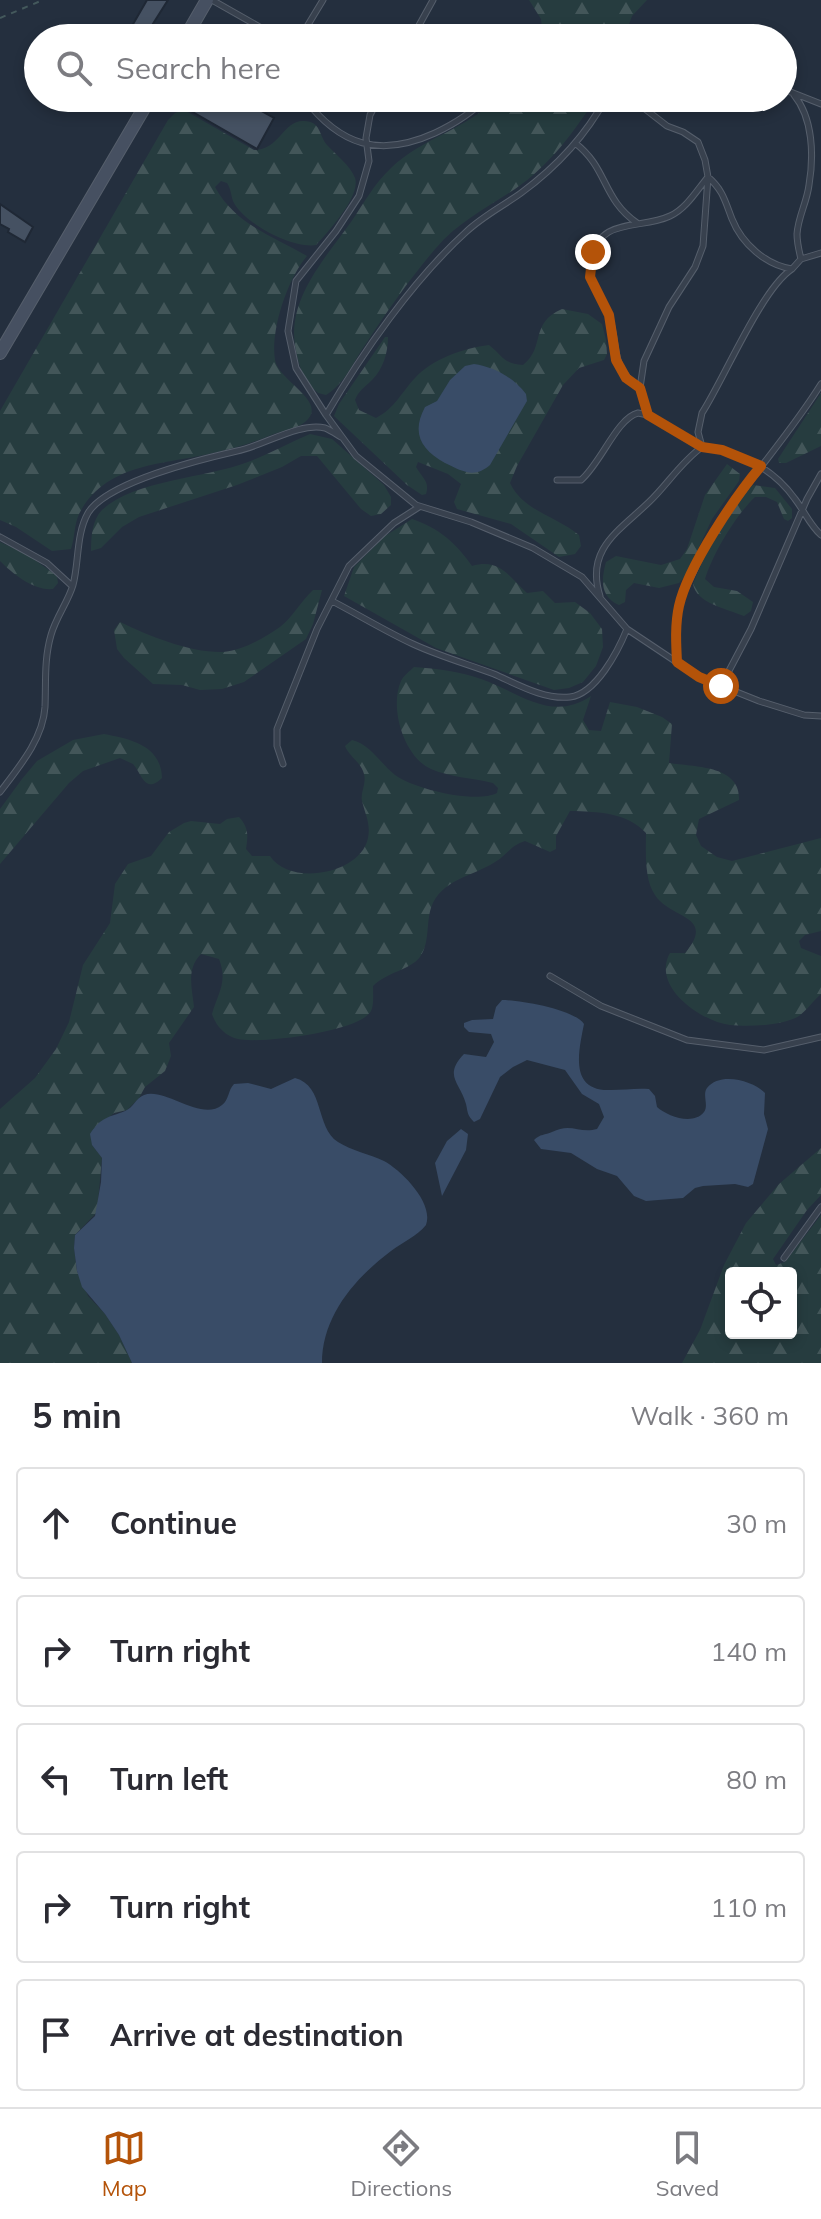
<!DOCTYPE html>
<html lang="en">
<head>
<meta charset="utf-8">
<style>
	body { margin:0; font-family:Mulish,sans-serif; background:#f2f2f3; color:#2b2b33 }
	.controls { position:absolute; right:24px; bottom:24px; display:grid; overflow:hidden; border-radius:8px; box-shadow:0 4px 12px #0003 }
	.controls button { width:72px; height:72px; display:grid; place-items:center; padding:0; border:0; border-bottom:2px solid #e1e1e2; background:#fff; color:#2b2b33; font:40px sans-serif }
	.stop { position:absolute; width:24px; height:24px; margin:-18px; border:6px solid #b45309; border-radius:50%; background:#fff }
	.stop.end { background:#b45309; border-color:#fff; box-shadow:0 2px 8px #0008 }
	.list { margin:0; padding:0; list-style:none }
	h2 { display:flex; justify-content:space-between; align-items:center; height:104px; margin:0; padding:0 32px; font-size:34px }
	h2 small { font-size:26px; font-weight:400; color:#7c7c81 }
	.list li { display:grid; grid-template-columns:52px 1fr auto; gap:24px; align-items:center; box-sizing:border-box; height:112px; margin:0 16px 16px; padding:0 16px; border:2px solid #e1e1e2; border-radius:8px }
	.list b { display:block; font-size:30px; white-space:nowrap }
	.list em { font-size:26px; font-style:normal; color:#7c7c81 }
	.icon { flex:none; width:44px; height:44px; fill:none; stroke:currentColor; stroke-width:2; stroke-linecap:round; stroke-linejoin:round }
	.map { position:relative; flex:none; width:821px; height:1363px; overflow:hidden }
	.search { position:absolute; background:#fff; box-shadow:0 4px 12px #0003; left:24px; right:24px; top:24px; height:88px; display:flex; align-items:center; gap:20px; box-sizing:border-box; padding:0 28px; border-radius:44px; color:#7c7c81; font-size:30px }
	.sheet { height:744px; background:#fff }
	nav { display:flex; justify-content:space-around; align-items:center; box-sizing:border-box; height:112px; border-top:2px solid #e1e1e2; background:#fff; font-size:22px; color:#7c7c81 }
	nav a { display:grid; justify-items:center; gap:4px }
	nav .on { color:#b45309 }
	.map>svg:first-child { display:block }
	.forest { fill:url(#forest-firs); fill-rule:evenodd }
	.water { fill:#394c67 }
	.building { fill:#455162; stroke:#1f2835; stroke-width:2 }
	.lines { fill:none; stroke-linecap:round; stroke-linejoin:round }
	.service-casing { stroke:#565f6c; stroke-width:7 }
	.secondary-casing { stroke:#565f6c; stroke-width:14 }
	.path { stroke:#44595c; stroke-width:2; stroke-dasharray:6 6; stroke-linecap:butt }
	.service { stroke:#38414e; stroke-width:5 }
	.secondary { stroke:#465061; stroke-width:12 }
	.route { stroke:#b45309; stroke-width:10 }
</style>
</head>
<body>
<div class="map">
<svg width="821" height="1363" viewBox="0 0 821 1363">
	<defs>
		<pattern id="forest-firs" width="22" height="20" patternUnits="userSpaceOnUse" patternTransform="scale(2)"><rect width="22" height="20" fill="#263c3f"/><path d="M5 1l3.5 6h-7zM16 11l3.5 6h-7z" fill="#435659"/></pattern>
	</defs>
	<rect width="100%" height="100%" fill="#242f3e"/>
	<!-- forest -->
	<path class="forest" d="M529,0H647L632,16L624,38H543L541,19Z
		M497,98H596C574,132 549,166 515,189C487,208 458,222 436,248C411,277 388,310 367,342C354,360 345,384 326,395L318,393C305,382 299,368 296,351C285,301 324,260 351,222C364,203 374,184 391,168C422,138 467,129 497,98Z
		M184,110L254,150C280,150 283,120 304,121C321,121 319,136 327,145C336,155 350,165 355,178C361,196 328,232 316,245C293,249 243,223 233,201C231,195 231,189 227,183L221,181L215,187C235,224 272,236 307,256C288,278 270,330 275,360C278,381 330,402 305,422C296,429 282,431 271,435C253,443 232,449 213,453C164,465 106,462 79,514C74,525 75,537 71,549L52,551L16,527L0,520V411L168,120L175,113Z
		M562,309L588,314L602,324L606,340L607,354L604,360L579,368L563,385L517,466L510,483C523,511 556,516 579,535L581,546L575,554L559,557L511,524L457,509L454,502L461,484L448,474L418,462L416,467C422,478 430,481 426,494L422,495L407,485L334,416L339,404L385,337H388C388,353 383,369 372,380C364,388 359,390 355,400L359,410L376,418C395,408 401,393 415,378C432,359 464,348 489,345C503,356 502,363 523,365C546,347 529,323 562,309Z
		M821,393V446L786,463H779L778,459Z
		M310,434L332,439L384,485L391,497V505L381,514L371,516L361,509L317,456H301L282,467L237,485L139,517L122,527L101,548L91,551C91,537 92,520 102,510C134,480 207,478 248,462C269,454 289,443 310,434Z
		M727,464L740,474L739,481L712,519L686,575L679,583L659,588L634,583L626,590L625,602L619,605C600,597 601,580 606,562L616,556L661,565L680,559L687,549L705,495Z
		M753,485L775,488L792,509V518L788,521L784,519L777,502L766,497H755C736,515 713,553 705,579L714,587L737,591L753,602L751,611L744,616C727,609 696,603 693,584C707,550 726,511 753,485Z
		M412,519C439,528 456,543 472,566C500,558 508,576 527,593L543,591L555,603L575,602L590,613L602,629L603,647L596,666L583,682L569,688L554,690L436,648L344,596L354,567L385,536Z
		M0,542L28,555L57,576L58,583L53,589C34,591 13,574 0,561Z
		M313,590H322L313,624L306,639L244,682L222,689L200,690L182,685L153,684L124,658L117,649L114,630L120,622C149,636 190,653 223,652C242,651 264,638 280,627C292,618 301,601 313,590Z
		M414,667C438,669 458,671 481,679C519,692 551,723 591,696L583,720L589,730L601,731L610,702L637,707L662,717L672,724L669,763C694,767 741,765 739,800L699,819L696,835L701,846L717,857L732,861L821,838V931L805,935L799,941L801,948L821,956V994C814,1000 806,1011 799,1016C782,1026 748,1027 730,1025C700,1021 651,986 670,953H685C717,915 670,919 655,895C644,879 646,852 646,833C626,812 599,812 570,811L556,836V849L550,852L525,841C511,845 507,855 495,862C472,877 441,879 431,908C426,923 430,943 420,957C410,970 387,972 373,986C373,994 374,1005 371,1011C360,1032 260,1044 238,1039C225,1036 216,1026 212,1014C218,993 228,982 219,959L201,954C186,969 192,988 194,1007L169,1043L171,1056L165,1071L145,1087L139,1098L127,1110L114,1113L94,1129L92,1145L102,1158L97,1212L75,1235L74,1248L77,1271L88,1296L105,1314L119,1335L132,1363H0V1109L35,1078L56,1049L69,1022L83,965L110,923L115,884L128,864L151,856L169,832L184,823L191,821L220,824L227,819L239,817C249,828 248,836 246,849L252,856H270C290,887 361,874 368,838C371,824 365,814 362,801C360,791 368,783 363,771C359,761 349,756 345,746L352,740C370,744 381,764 395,775C414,789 476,804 497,793L498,788L493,783C473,778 449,777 431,769C404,757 389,708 401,681C403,676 410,671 414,667Z
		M104,734C130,739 161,745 162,778C145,794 143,776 133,764L120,758L83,771L69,783L0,864V809L22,779L37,761L73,740Z
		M821,1148V1195L807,1210L773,1259L776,1265L785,1262L821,1215V1363H682L700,1330L724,1265L746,1223L779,1184ZM731,1273H791V1333H731Z"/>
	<!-- water -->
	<path class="water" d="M474,364C494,367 513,377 526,394L527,401L490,465C474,479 462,471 445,463C421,450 411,433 425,407L437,401L450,380L465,366Z
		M502,1000C519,1000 574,1009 584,1024C579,1050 568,1092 611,1090C624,1090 636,1088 649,1089L655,1096L657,1107C667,1116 693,1126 704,1112C709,1105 702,1095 707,1088C720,1071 754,1081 765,1093L764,1114L768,1129L753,1184L748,1187L735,1184L703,1186L695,1188L683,1198L646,1201L634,1196L617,1176L597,1169L571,1153L541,1149L534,1140C540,1134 545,1135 552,1132C571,1122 579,1134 597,1129L604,1117L599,1104L582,1094L565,1070L527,1060L513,1067L500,1077L480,1119L474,1122C467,1115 468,1113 466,1104C460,1082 443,1076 464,1054L486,1057L494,1042L491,1034L469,1032L464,1027V1023L472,1020L493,1019L496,1007Z
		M295,1078C325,1086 315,1127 338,1142C352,1151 369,1154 384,1161C402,1171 434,1203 426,1225C417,1236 403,1242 391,1251C355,1278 322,1316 322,1363H132L119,1335L105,1314L82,1287L77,1271L74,1248L75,1235L95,1216L101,1182L102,1158L92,1145L90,1134C102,1116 108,1118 125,1111C133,1108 136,1098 144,1095C165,1087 201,1122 222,1105C229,1100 228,1090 234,1084L248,1083L271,1089Z
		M461,1129L468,1134L466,1150L442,1196L435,1163L447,1141Z"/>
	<!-- building -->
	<path class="building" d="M147,0H168L144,38H125Z
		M199,98H238L274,118L257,149L191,111Z
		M0,204L33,227L25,242L8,232L9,229L0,224Z"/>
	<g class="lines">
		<!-- service casing -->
		<g class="service-casing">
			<path id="service" d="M212,0L279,38
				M300,38L323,0
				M412,38L433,0
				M525,38L526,37
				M642,38L647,33L670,31L695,38
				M783,89L821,104
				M304,98C340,146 380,158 435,133C454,124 471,114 486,98
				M379,98L370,115L366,138L369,161L359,196L336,231L296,281L288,331L296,368L326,415L356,456L416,505L471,522L533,548L582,577L627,629L699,677L759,701L804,715L821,716
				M631,98L667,126L683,132L698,142L705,160L708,177L703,246L695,267L669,307L644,361L640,388L648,415
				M575,143C608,168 602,199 637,223
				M801,259L821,253
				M640,388C610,367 619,350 610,319C606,305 595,294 592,280C590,274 591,267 592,261C597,216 641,230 670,216C686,209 697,190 708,177C723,190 725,201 732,219C742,244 766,265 792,269L801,259C799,251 797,243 797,234C798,217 807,202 809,185C814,156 813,118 794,95
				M326,415C362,353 413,280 466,232C483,216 503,206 521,193C555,168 586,135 606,98
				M702,447L698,432L702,413C724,379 762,288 792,269
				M557,480H581C601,463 617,418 638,413L648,415L701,447
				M0,537L47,563L72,586
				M600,596C585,549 619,531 649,502C667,485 681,462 702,447C739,452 773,468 795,499C805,512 809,524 821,535
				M332,601C359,615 385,631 413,644C439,656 467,664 494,674C517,684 544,700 570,697C596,694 618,651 627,629
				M677,661C676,642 676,624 679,606C682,592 691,579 696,566C728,499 782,447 821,384
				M721,686L751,629L807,499L821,474
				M283,764L277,746V729L317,629L349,566L394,523L419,507
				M0,792C19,767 43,739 45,707C46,682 44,659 51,635C56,617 68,602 73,585C79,563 76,534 88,513C107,482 202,459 237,451C263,446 299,422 325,428C330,430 336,434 341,437
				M550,976L601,1006L687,1040L764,1050L821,1037
				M784,1258L821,1207"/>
		</g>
		<!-- secondary casing -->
		<g class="secondary-casing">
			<path id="secondary" d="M185,38L207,0
				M0,353L150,98"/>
		</g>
		<!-- path -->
		<path class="path" d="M0,18L43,0"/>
		<!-- service -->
		<use href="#service" class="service"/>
		<!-- secondary -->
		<use href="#secondary" class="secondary"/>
	</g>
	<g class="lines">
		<!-- route -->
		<path class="route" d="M593,252L590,277L609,315L616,360L626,378L640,388L648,415L702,447L722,450L761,466C735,497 688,566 679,606C675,624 676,643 677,662L699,677L721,686"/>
	</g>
</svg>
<div class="controls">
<button><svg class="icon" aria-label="locate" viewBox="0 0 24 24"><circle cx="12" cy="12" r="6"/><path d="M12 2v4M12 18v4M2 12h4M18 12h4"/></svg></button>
</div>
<div class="stop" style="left:721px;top:686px"></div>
<div class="stop end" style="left:593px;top:252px"></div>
<div class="search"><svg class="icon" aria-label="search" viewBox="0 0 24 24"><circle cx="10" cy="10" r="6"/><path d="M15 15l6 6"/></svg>Search here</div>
</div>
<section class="sheet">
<h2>5 min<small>Walk · 360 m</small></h2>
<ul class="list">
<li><svg class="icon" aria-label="ahead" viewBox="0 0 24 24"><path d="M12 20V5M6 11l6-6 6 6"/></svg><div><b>Continue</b></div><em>30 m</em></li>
<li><svg class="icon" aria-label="right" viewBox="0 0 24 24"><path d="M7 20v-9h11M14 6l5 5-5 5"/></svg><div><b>Turn right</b></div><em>140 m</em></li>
<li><svg class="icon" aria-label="left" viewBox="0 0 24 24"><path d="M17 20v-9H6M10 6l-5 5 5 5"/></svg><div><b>Turn left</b></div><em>80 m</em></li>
<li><svg class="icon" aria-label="right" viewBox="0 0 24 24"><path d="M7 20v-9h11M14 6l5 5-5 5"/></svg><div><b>Turn right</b></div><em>110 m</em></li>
<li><svg class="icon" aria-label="arrive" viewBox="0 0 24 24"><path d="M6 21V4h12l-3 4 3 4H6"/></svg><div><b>Arrive at destination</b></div></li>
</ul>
</section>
<nav>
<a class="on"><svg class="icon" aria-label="map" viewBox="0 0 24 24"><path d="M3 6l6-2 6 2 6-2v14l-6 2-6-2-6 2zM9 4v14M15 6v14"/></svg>Map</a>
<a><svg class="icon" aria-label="directions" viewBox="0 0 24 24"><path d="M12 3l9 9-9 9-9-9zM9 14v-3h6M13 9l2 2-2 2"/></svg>Directions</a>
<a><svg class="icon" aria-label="saved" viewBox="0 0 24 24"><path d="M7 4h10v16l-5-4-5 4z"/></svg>Saved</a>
</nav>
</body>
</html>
